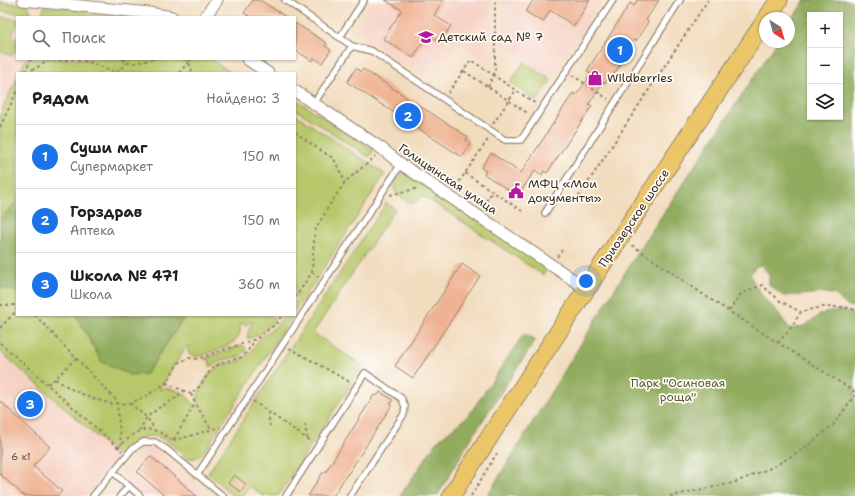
<!DOCTYPE html>
<html lang="ru">
<head>
<meta charset="utf-8">
<style>
	body { margin:0; font-family:"Shantell Sans",sans-serif; background:#f2f2f2; color:#202124 }
	.controls { position:absolute; right:12px; top:12px; display:grid; overflow:hidden; border-radius:0px; box-shadow:0 1px 3px #0004 }
	.controls button { width:36px; height:36px; display:grid; place-items:center; padding:0; border:0; border-bottom:1px solid #e0e0e0; background:#fff; color:#202124; font:20px sans-serif }
	.compass { position:absolute; left:759px; top:12px; width:36px; height:36px; border-radius:50%; background:#fff; box-shadow:0 1px 3px #0004; rotate:143deg }
	.you { position:absolute; left:586px; top:281px; width:14px; height:14px; margin:-10px; border:3px solid #fff; border-radius:50%; background:#1a73e8; box-shadow:0 0 0 6px #1a73e833 }
	.badge { display:grid; place-items:center; width:26px; height:26px; border-radius:50%; background:#1a73e8; color:#fff; font-size:13px; font-weight:700 }
	.pin { position:absolute; translate:-50% -50%; border:2px solid #fff; box-shadow:0 1px 4px #0006 }
	.list { margin:0; padding:0; list-style:none }
	h2 { display:flex; justify-content:space-between; align-items:center; height:52px; margin:0; padding:0 16px; font-size:17px }
	h2 small { font-size:13px; font-weight:400; color:#757577 }
	.list li { display:grid; grid-template-columns:26px 1fr auto; gap:12px; align-items:center; box-sizing:border-box; height:64px; padding:0 16px; border-top:1px solid #e0e0e0 }
	.list b { display:block; font-size:15px; white-space:nowrap }
	.list p { margin:0; font-size:13px; white-space:nowrap; color:#757577 }
	.list em { font-size:13px; font-style:normal; color:#757577 }
	.icon { flex:none; width:22px; height:22px; fill:none; stroke:currentColor; stroke-width:2; stroke-linecap:round; stroke-linejoin:round }
	.map { position:relative; flex:none; width:855px; height:496px; overflow:hidden }
	.search { position:absolute; background:#fff; box-shadow:0 1px 3px #0004; left:16px; top:16px; width:280px; height:44px; display:flex; align-items:center; gap:10px; box-sizing:border-box; padding:0 14px; border-radius:0px; color:#757577; font-size:15px }
	.panel { position:absolute; background:#fff; box-shadow:0 1px 3px #0004; left:16px; top:72px; width:280px; height:244px; border-radius:0px }
	.map>svg:first-child { display:block }
	.built { fill:#f6d2c4 }
	.green { fill:#b7c76a; stroke:#797844 }
	.forest { fill:#91ac5e; stroke:#666b3e; fill-rule:evenodd }
	.building { fill:#efb292 }
	.lines { fill:none; stroke-linecap:round; stroke-linejoin:round }
	.service-casing { stroke:#96836e; stroke-width:8 }
	.minor-casing { stroke:#96836e; stroke-width:13 }
	.primary-casing { stroke:#96836e; stroke-width:19 }
	.path { stroke:#96836e; stroke-width:2; stroke-dasharray:3 3; stroke-linecap:butt }
	.service { stroke:#fff; stroke-width:5.5 }
	.minor { stroke:#fff; stroke-width:11 }
	.primary { stroke:#ebc669; stroke-width:17 }
	.labels { text-anchor:middle; stroke-width:3.5; stroke-linejoin:round; paint-order:stroke }
	.number-label { font-size:10px; fill:#684c3b }
	.poi-label { font-size:12px; fill:#3b2a1e; stroke:#fdfcf7; text-anchor:start }
	.street-label { font-size:12px; fill:#3b2a1e; stroke:#fdfcf7 }
	.park-label { font-size:12px; fill:#605935; stroke:#fdfcf7 }
</style>
</head>
<body>
<div class="map">
<svg width="855" height="496" viewBox="0 0 855 496">
	<rect width="100%" height="100%" fill="#fdfcf7"/>
	<filter id="ink" filterUnits="userSpaceOnUse"><feTurbulence type="fractalNoise" baseFrequency=".025" numOctaves="2"/><feDisplacementMap in="SourceGraphic" scale="8" xChannelSelector="R" yChannelSelector="G"/><feConvolveMatrix kernelMatrix="1 2 1 2 8 2 1 2 1" color-interpolation-filters="sRGB"/></filter>
	<filter id="wash" filterUnits="userSpaceOnUse"><feTurbulence type="fractalNoise" baseFrequency=".012" numOctaves="4" result="noise"/><feDisplacementMap in="SourceGraphic" scale="16" xChannelSelector="R" yChannelSelector="G"/><feGaussianBlur stdDeviation="0.9" result="paint"/><feColorMatrix in="noise" values="0 0 0 0 0 0 0 0 0 0 0 0 0 0 0 0 0 1.4 0 .05"/><feComposite in="paint" operator="in"/></filter>
	<g filter="url(#wash)">
		<rect width="100%" height="100%" fill="#f2dcbe"/>
		<!-- built -->
		<path class="built" d="M374,0H491L492,65L457,43L431,82L353,31Z
			M502,0H601L551,79L501,45Z
			M0,17L17,19V59H26L19,73H17V78L0,115Z
			M0,351L121,458L88,496H0Z
			M148,448L155,449L209,496H103L142,451Z"/>
		<!-- green -->
		<path class="green" d="M0,2L28,5L32,15L0,11Z
			M45,6L147,17H67L41,15Z
			M0,17L17,19V25L12,35L17,38V47L12,56L0,51Z
			M26,59H210L232,73H67L63,71L57,73H19Z
			M524,62L551,80L537,101L510,83Z
			M17,78V201L0,220V115Z
			M295,99L374,150L369,157L295,109Z
			M295,114L385,174L295,312V301L299,294L295,296V263L299,251L295,244Z
			M404,172L548,267L543,275L422,195C419,198 417,203 412,203C409,203 406,201 403,199C390,191 393,180 404,172Z
			M386,203L395,209L313,333L363,366L278,496H263L250,486L243,496H233L208,473Z
			M0,287L17,292V315H76L102,362L146,374L186,315H271L274,318V322C266,328 257,339 247,338L249,329L253,321L245,325L239,324C247,345 211,352 197,357L192,356L188,353V349L189,345L184,350L159,390L165,388L176,390L185,394L196,407L198,395L202,386L210,373L215,369L222,364L237,362L242,359L251,352L260,338L275,327L284,315H293L205,450C200,456 196,460 187,458C171,444 154,425 134,444C129,448 125,453 121,458L0,351Z
			M242,345L245,347L246,351L241,356L220,361L213,366H210L209,360L204,359Z"/>
		<!-- forest -->
		<path class="forest" d="M805,0H848L855,4V307L847,306L836,295L820,292L813,294L783,296L769,285V274L761,265L756,266L750,275L755,285L765,299L778,312L783,320L790,329L804,326L823,313L842,310L855,314V496H487L639,250L777,42H789V24ZM810,15H840V117H810Z
			M17,201V292L0,287V220Z
			M76,315H186L146,374L130,375L102,362Z
			M523,335H527L532,338L535,341L475,432L437,496H400L438,440L469,415Z"/>
		<g id="blocks">
			<!-- building -->
			<path class="building" d="M253,0H260L286,17H250L244,13Z
				M385,0H443L434,15L451,26L440,42L428,34L413,58L383,39L402,10Z
				M533,0H590L574,26L550,10L543,22L526,12Z
				M637,0H659L646,20L648,22L636,41L634,39L621,59L623,61L610,80L609,78L605,83L603,82L589,104L592,106L547,173L544,171L542,175L535,170L520,193L515,190L513,193L484,174L486,171L481,168L491,153L521,173L573,93L576,95L588,79L587,78L590,73L587,71L630,3L634,6Z
				M295,23L327,43L325,46L331,50L322,63L314,58L312,61L295,50Z
				M356,68L361,72L363,69L468,137L466,140L471,143L462,157L347,82Z
				M462,264L480,276L413,378L395,366Z
				M380,392L393,400L390,404L392,405L348,474V473L333,496H308L323,472L325,473L374,395L377,396Z
				M0,401L50,447L33,466L62,491L57,496H24L0,474Z
				M150,456L167,470L197,496H165L137,472Z
				M234,475L246,484L241,492L228,483Z"/>
		</g>
	</g>
	<g filter="url(#ink)">
		<use href="#blocks" fill-opacity="0" stroke="#96836e" stroke-width="1"/>
		<g class="lines">
			<!-- service casing -->
			<g class="service-casing">
				<path id="service" d="M285,0L352,46L372,51L505,140H521L613,0
					M340,37L364,0
					M314,103L352,46
					M545,213L680,0
					M113,472L140,496
					M197,475L401,164
					M93,496L132,449L143,442H155L166,449L223,496
					M120,496L129,486
					M286,496L365,373L401,398L405,406L404,414L350,496"/>
			</g>
			<!-- minor casing -->
			<g class="minor-casing">
				<path id="minor" d="M23,0L149,13L172,17
					M205,17L217,0
					M247,59L268,73
					M295,91L381,148L401,164L587,289"/>
			</g>
			<!-- primary casing -->
			<g class="primary-casing">
				<path id="primary" d="M767,18L779,0
					M451,496L606,259L765,21"/>
			</g>
			<!-- path -->
			<path class="path" d="M123,59L126,63H136L153,59
				M191,59L188,62L192,69L191,73
				M464,71L529,114
				M25,72L31,59
				M26,72L36,68L49,60H75L89,62L107,69L114,73
				M117,73L126,63
				M179,73L188,62L183,59
				M572,75L608,99
				M488,87L495,71V0
				M448,93L471,60L536,104
				M493,124L516,90
				M0,127L17,91
				M295,132L307,141L334,159L345,182
				M465,173L522,211
				M445,182L454,179
				M459,182L489,138
				M390,195L419,188
				M486,201L492,192
				M575,202L708,0
				M632,245L710,299L855,392
				M557,257L562,250
				M312,272L319,277
				M295,298L312,272L313,252L315,231L327,209L345,182L370,161L375,156
				M0,305H17
				M729,311L741,294L762,285L780,301L801,312
				M35,315L115,399L117,403L121,404L130,403L145,397L166,383L178,363L189,358L197,359L256,339L276,324L282,315
				M0,328L17,310
				M0,343L47,384
				M778,343L790,329L801,312L822,307H844L855,310
				M289,348L350,382
				M76,358L55,379L73,390L91,398L112,404L117,403L121,445
				M55,379L47,384L122,451
				M166,383L191,394L200,386L212,368L226,361L240,358L247,352L255,340
				M191,394L195,403L211,429
				M253,401L307,439L313,441
				M130,403C139,412 150,417 154,430
				M268,412L270,426
				M305,424L307,438
				M139,431L147,417L160,407L176,398L183,391
				M173,441L220,427
				M118,448C138,428 149,422 173,441L188,416L195,403
				M471,496L497,453
				M670,496L733,483L773,467L804,449L834,424L855,395"/>
			<!-- service -->
			<use href="#service" class="service"/>
			<!-- minor -->
			<use href="#minor" class="minor"/>
			<!-- primary -->
			<use href="#primary" class="primary"/>
		</g>
	</g>
	<!-- icons -->
	<defs>
		<g id="school-bare" transform="scale(1.2)"><path d="M0-5L7-2L0 1L-7-2ZM-4 1L0 2.5L4 1V4Q0 6-4 4Z" fill="#b5179e" stroke="#fdfcf7" stroke-width="2.5" paint-order="stroke"/></g>
		<g id="shop-bare" transform="scale(1.2)"><path d="M-5-2.5h2.3a2.7 3.5 0 0 1 5.4 0H5L5.5 6h-11ZM-1.5-2.5h3a1.5 2.3 0 0 0-3 0Z" fill="#b5179e" stroke="#fdfcf7" stroke-width="2.5" paint-order="stroke"/></g>
		<g id="civic-bare" transform="scale(1.2)"><path d="M-.6-6.5H3V-4.5H.6V-3L4-1V1h2V6H-6V1h2V-1L-.6-3ZM-1.2 2.5V6h2.4V2.5Z" fill="#b5179e" stroke="#fdfcf7" stroke-width="2.5" paint-order="stroke"/></g>
	</defs>
	<g fill-rule="evenodd">
		<use href="#school-bare" x="426" y="37"/>
		<use href="#shop-bare" x="595" y="78"/>
		<use href="#civic-bare" x="516" y="191"/>
	</g>
	<g class="labels">
		<!-- number labels -->
		<g class="number-label">
			<text x="21" y="460">6 к1</text>
		</g>
		<!-- poi labels -->
		<g class="poi-label">
			<text x="438" y="41">Детский сад № 7</text>
			<text x="607" y="82">Wildberries</text>
			<text x="528" y="188">МФЦ «Мои<tspan x="528" dy="14">документы»</tspan></text>
		</g>
		<!-- street labels -->
		<g class="street-label">
			<text transform="translate(448 179) rotate(34)" y="4">Голицынская улица</text>
			<text transform="translate(634 218) rotate(-56)" y="4">Приозерское шоссе</text>
		</g>
		<!-- park labels -->
		<g class="park-label">
			<text x="678" y="387">Парк "Осиновая<tspan x="678" dy="14">роща"</tspan></text>
		</g>
	</g>
</svg>
<div class="controls">
<button>+</button>
<button>−</button>
<button><svg class="icon" aria-label="layers" viewBox="0 0 24 24"><path d="M12 4l9 5-9 5-9-5zM3 14l9 5 9-5"/></svg></button>
</div>
<svg class="compass" viewBox="-18 -18 36 36"><path d="M0-13l5 13h-10z" fill="#e53935"/><path d="M0 13l5-13h-10z" fill="#757577"/></svg>
<div class="you"></div>
<div class="pin badge" style="left:620px;top:50px">1</div>
<div class="pin badge" style="left:408px;top:116px">2</div>
<div class="pin badge" style="left:30px;top:404px">3</div>
<div class="search"><svg class="icon" aria-label="search" viewBox="0 0 24 24"><circle cx="10" cy="10" r="6"/><path d="M15 15l6 6"/></svg>Поиск</div>
<section class="panel">
<h2>Рядом<small>Найдено: 3</small></h2>
<ul class="list">
<li><span class="badge">1</span><div><b>Суши маг</b><p>Супермаркет</p></div><em>150 m</em></li>
<li><span class="badge">2</span><div><b>Горздрав</b><p>Аптека</p></div><em>150 m</em></li>
<li><span class="badge">3</span><div><b>Школа № 471</b><p>Школа</p></div><em>360 m</em></li>
</ul>
</section>
</div>
</body>
</html>
